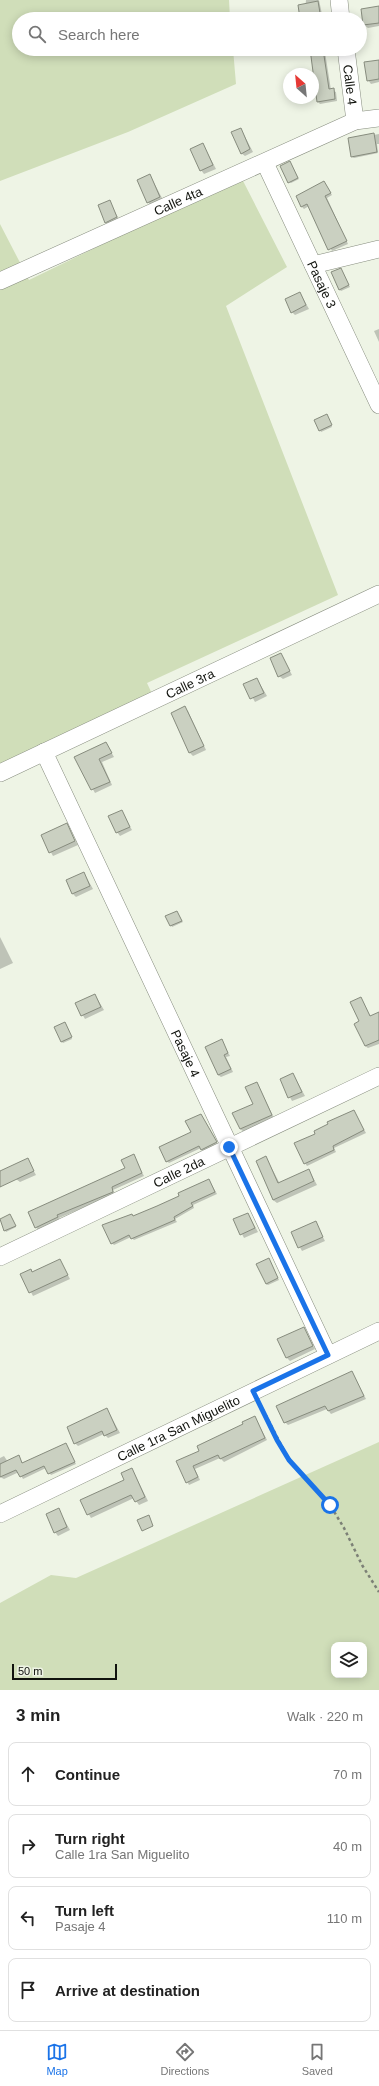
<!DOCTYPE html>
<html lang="en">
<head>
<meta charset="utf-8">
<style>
	body { margin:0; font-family:Helvetica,sans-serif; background:#f6f6f6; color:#222 }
	.controls { position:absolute; right:12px; bottom:12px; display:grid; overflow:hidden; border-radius:8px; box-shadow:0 2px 10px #0003 }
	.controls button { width:36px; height:36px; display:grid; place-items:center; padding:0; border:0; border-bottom:1px solid #e0e0e0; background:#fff; color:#222; font:20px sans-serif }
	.compass { position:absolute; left:283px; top:68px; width:36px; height:36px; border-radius:50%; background:#fff; box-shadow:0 2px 10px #0003; rotate:333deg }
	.scale { position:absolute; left:12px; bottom:10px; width:105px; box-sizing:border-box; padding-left:4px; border:2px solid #11130e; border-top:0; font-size:11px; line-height:14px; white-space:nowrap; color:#11130e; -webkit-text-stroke:3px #eef4e5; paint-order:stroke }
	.stop { position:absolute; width:12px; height:12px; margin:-9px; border:3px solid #1a73e8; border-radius:50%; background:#fff }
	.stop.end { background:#1a73e8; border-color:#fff; box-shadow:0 1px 4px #0008 }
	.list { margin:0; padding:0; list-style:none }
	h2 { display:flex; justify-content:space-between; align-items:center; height:52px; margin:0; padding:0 16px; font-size:17px }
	h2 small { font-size:13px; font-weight:400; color:#767676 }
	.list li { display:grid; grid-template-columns:26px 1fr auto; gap:12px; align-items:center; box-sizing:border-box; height:64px; margin:0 8px 8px; padding:0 8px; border:1px solid #e0e0e0; border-radius:8px }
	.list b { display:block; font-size:15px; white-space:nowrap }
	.list p { margin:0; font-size:13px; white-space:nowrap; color:#767676 }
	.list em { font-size:13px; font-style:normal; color:#767676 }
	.icon { flex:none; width:22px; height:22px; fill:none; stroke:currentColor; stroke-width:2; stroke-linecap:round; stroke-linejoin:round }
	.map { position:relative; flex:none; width:379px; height:1690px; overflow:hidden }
	.search { position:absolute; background:#fff; box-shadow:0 2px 10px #0003; left:12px; right:12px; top:12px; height:44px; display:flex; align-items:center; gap:10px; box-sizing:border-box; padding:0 14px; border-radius:22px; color:#767676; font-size:15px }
	.sheet { height:340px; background:#fff }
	nav { display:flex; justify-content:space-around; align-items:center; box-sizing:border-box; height:56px; border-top:1px solid #e0e0e0; background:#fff; font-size:11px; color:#767676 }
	nav a { display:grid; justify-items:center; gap:2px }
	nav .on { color:#1a73e8 }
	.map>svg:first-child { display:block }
	.green { fill:#d0deb9; fill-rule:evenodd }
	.shadow { fill:#0003 }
	.building { fill:#cad0c1; stroke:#878c7e }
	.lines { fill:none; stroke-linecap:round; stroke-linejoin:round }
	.minor-casing { stroke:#868c7e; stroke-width:18 }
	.path { stroke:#7c8076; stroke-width:2.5; stroke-dasharray:3 3; stroke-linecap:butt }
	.minor { stroke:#fff; stroke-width:17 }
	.route { stroke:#1a73e8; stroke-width:5 }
	.labels { text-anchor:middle; stroke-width:4; stroke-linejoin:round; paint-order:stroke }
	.street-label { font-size:13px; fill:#11130e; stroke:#eef4e5 }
</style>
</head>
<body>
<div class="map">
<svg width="379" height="1690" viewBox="0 0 379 1690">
	<rect width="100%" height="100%" fill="#eef4e5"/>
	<!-- green -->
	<path class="green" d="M0,0H229L230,19H19V49H233L236,84L128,132L0,181Z
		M241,177L287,267L226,306L338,595L147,683L154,698L0,776V224L29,280Z
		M379,1442V1690H0V1603L51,1575L76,1578ZM334,1645H364V1675H334Z"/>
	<!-- shadow -->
	<path class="shadow" d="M306,0H319L323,19H304Z
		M379,7V26L368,28L364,25L362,10Z
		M310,49H328V51L325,52L331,90L336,92L337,101L320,104L318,102Z
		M379,61V82L371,84L368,80Z
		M241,129L253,152L245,156L241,153Z
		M379,134V144H377L378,153L354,158L352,157L349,139Z
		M203,144L216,169L204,174L201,170Z
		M290,162L299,179L291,183L289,182Z
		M150,175L163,200L151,206L148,202Z
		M324,182L332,195L327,198L348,244L332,251L309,206L304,209L302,207Z
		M109,201L120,221L109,225L106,222Z
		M341,270L350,287L341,291L339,289Z
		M300,293L309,309L295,315L292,312Z
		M379,329V342L374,331Z
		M328,417L332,427L321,432L320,430Z
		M281,654L292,675L283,679L279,676Z
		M257,679L267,696L255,702L245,684Z
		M185,708L188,711L206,750L193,756L190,753Z
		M106,743L114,757L102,762L112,785L95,793L75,757Z
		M121,811L132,830L120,836L117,832Z
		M66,825L78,845L53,856L42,836Z
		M84,873L93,889L76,897L73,894Z
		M177,912L183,922L172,927L167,916Z
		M0,937L13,963L0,969Z
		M95,995L104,1010L85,1019L76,1003Z
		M361,998L371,1017L379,1016V1044L368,1048L365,1046L361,1022Z
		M66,1024L72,1039L63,1043L62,1042Z
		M221,1040L230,1056L226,1057L233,1072L221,1077L218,1075Z
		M293,1074L305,1096L292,1101L281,1080Z
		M257,1083L274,1118L244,1132L240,1129L254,1104Z
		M354,1111L366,1133L334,1148L336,1152L307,1166L305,1163L316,1134Z
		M201,1115L218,1145L204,1152L201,1148L169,1163L167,1161L192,1132Z
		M133,1155L144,1176L113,1190L115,1194L59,1218L60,1220L38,1230L36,1227L126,1169Z
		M266,1157L280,1184L309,1170L317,1185L277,1203L273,1200L257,1161Z
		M27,1159L36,1175L20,1182L16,1179Z
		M209,1180L217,1194L193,1205L194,1208L175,1219L177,1222L134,1240L131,1237L114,1245L112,1243L134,1217L180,1196Z
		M248,1214L258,1232L244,1238L235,1220Z
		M10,1215L16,1227L6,1232L0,1220Z
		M315,1222L325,1241L302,1251L292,1233Z
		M269,1259L279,1280L268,1285L266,1284Z
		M60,1260L70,1279L33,1296L22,1275L31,1270L33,1273Z
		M304,1328L315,1349L290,1361L287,1358Z
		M352,1372L366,1399L331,1414L327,1409L288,1425L285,1422Z
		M107,1409L120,1433L108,1438L104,1434L78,1446L75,1443Z
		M255,1417L267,1440L224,1462L220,1458L195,1469L200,1480L189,1485L177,1462L201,1451Z
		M66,1445L76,1464L51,1475L46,1468L23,1479L19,1472L4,1479L0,1477V1458L4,1456L8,1462L19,1457L23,1464Z
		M132,1469L148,1501L139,1505L134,1498L91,1518L81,1501L126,1480Z
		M58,1509L70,1530L58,1536L55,1532Z"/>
	<!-- building -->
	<path class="building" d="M318,1L321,19H300L298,5Z
		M379,6V23L363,25L361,9Z
		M310,49H323L329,89L334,88L335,99L317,102Z
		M379,60V79L367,81L364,62Z
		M241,128L250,149L241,154L231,132Z
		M374,133L377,152L351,157L348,138Z
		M203,143L213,165L200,171L190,149Z
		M290,161L298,178L288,183L280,166Z
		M150,174L160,197L147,203L137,180Z
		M324,181L331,193L325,196L347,241L328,250L307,204L301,207L296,196Z
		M110,200L117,217L105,223L98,205Z
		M341,268L349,285L339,290L331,272Z
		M300,292L306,305L291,313L285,299Z
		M327,414L332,425L319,431L314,420Z
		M281,653L290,671L278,677L270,658Z
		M257,678L264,693L250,699L243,684Z
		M185,706L204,746L189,753L171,713Z
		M106,742L112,753L99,759L110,782L91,790L74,757Z
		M122,810L130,827L116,833L108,816Z
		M67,823L75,841L49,853L41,835Z
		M84,872L90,886L72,894L66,880Z
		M177,911L182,921L170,926L165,916Z
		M95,994L101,1007L81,1016L75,1003Z
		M361,997L370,1016L379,1012V1040L365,1046L354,1024L359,1021L350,1002Z
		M65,1022L72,1037L61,1042L54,1027Z
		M222,1039L228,1053L224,1055L231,1069L218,1075L205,1047Z
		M293,1073L302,1092L288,1098L280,1079Z
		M257,1082L272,1115L240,1129L232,1113L253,1104L245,1087Z
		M354,1110L364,1130L333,1146L334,1150L304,1164L294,1143L315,1134L314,1131L328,1124L327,1122Z
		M201,1114L217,1142L201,1150L199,1146L166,1162L159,1147L191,1132L185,1121Z
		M134,1154L142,1173L112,1187L113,1192L57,1215L58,1217L35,1228L28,1212L125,1168L121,1160Z
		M266,1156L278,1183L309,1169L314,1181L273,1200L256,1161Z
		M28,1158L34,1171L0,1187V1171Z
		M209,1179L215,1192L191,1203L193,1206L174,1217L175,1220L131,1239L129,1235L111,1244L102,1225L132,1214L133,1216L157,1206L179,1196L178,1193Z
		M248,1213L255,1228L240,1235L233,1219Z
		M10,1214L16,1226L4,1231L0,1219Z
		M316,1221L323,1237L298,1248L291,1232Z
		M269,1258L278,1278L266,1284L256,1264Z
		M60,1259L68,1275L29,1293L20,1274L31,1269L32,1272Z
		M304,1327L313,1346L286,1358L277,1339Z
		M352,1371L364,1396L328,1411L325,1406L284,1423L276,1406Z
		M107,1408L117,1430L104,1436L102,1431L74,1444L67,1427Z
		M255,1416L265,1438L220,1459L218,1455L193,1466L198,1477L186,1483L176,1461L199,1451L197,1446L243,1424L242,1422Z
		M66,1443L75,1462L48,1474L44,1466L20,1477L16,1470L0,1477V1464L19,1455L22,1463Z
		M132,1468L145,1497L135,1502L131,1495L87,1515L80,1500L124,1480L121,1473Z
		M59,1508L67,1527L54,1533L46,1514Z
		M149,1515L153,1526L142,1531L137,1520Z"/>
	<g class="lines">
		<!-- minor casing -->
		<g class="minor-casing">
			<g id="minor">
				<path d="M339,0L341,19"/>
				<path id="s1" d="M346,49L355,121"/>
				<path id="s2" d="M265,163L379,405"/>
				<path d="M313,265L379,249"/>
				<path id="s3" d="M0,281L355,121L379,118"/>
				<path id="s4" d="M44,752L328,1355"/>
				<path id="s5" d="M0,773L379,594"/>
				<path id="s6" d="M0,1257L379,1076"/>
				<path id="s7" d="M0,1514L379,1331"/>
			</g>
		</g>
		<!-- path -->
		<path class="path" d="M260,1404L289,1460L330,1505L344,1528L362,1565L379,1592"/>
		<!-- minor -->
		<use href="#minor" class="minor"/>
	</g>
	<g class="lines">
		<!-- route -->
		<path class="route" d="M229,1147L328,1355L253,1391L277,1440L289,1460L330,1505"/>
	</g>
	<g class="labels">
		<!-- street labels -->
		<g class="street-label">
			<text dy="5" stroke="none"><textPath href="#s1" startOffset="36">Calle 4</textPath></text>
			<text dy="5" stroke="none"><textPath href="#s3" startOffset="195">Calle 4ta</textPath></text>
			<text dy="5" stroke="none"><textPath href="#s2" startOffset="134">Pasaje 3</textPath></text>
			<text dy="5" stroke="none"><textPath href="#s5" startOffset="210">Calle 3ra</textPath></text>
			<text dy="5" stroke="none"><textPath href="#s4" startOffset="333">Pasaje 4</textPath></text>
			<text dy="5" stroke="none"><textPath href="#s6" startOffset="198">Calle 2da</textPath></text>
			<text dy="5" stroke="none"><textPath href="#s7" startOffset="198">Calle 1ra San Miguelito</textPath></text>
		</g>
	</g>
</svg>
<div class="controls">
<button><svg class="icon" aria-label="layers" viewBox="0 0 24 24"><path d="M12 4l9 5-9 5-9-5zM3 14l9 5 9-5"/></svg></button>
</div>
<svg class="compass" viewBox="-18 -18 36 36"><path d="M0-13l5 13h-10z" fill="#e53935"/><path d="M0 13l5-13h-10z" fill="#767676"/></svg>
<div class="scale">50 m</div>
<div class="stop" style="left:330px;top:1505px"></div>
<div class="stop end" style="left:229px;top:1147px"></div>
<div class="search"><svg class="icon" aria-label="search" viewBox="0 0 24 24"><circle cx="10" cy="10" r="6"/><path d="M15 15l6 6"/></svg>Search here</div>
</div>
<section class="sheet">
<h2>3 min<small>Walk · 220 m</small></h2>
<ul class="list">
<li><svg class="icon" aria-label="ahead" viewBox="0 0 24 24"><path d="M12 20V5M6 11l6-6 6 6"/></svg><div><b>Continue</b></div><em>70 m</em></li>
<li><svg class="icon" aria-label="right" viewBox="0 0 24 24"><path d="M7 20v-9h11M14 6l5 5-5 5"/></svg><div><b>Turn right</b><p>Calle 1ra San Miguelito</p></div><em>40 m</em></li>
<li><svg class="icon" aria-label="left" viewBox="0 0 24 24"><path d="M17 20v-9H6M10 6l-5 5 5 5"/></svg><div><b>Turn left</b><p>Pasaje 4</p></div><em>110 m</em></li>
<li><svg class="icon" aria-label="arrive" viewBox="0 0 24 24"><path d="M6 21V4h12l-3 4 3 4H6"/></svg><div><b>Arrive at destination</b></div></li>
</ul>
</section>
<nav>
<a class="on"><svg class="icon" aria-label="map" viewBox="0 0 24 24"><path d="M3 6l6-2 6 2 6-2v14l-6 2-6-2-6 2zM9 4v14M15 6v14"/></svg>Map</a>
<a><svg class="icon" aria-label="directions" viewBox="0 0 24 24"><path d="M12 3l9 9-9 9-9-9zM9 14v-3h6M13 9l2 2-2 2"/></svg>Directions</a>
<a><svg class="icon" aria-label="saved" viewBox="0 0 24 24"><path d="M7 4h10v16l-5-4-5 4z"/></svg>Saved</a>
</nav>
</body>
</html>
